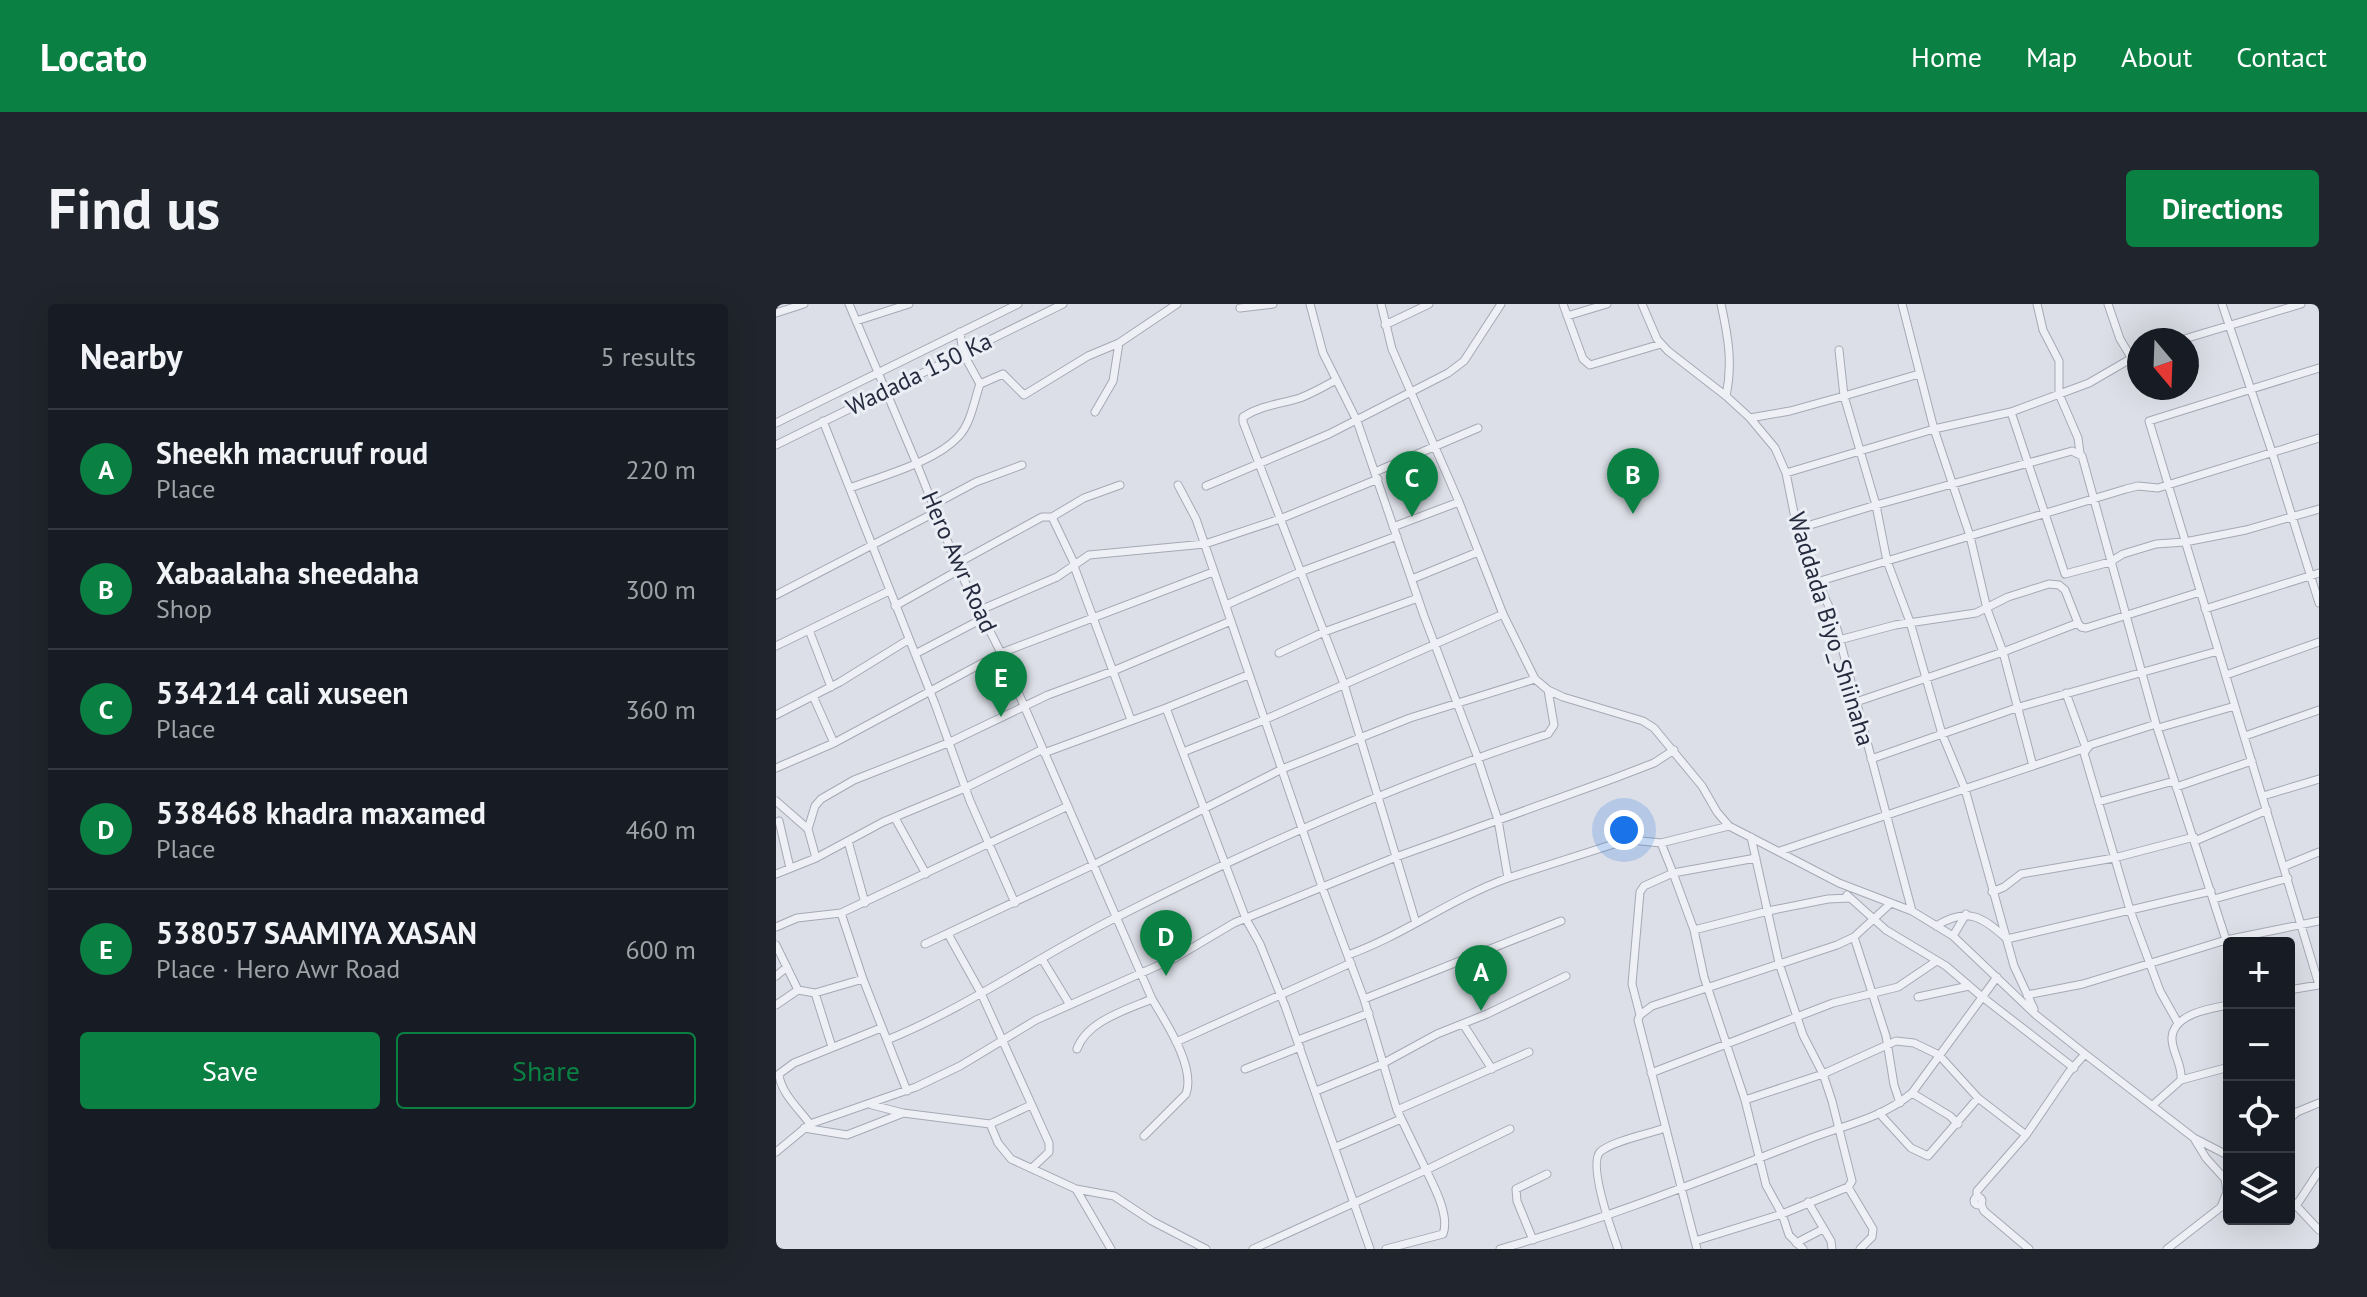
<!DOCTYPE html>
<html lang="en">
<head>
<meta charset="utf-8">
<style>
	body { margin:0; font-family:"PT Sans",sans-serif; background:#20242c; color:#f1f3f6 }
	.controls { position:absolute; right:24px; bottom:24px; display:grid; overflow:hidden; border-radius:8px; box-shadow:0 8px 32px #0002 }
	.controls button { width:72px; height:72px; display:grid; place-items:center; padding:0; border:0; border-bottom:2px solid #363941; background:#171b24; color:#f1f3f6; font:40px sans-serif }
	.compass { position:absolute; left:1351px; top:24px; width:72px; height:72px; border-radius:50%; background:#171b24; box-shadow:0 8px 32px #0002; rotate:161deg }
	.you { position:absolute; left:848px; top:526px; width:28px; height:28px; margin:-20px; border:6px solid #fff; border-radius:50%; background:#1a73e8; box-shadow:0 0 0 12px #1a73e833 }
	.badge { display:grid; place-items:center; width:52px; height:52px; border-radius:50%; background:#0b8043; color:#fff; font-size:26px; font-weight:700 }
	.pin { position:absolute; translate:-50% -66px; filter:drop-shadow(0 2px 4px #0008) }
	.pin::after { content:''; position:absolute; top:42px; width:28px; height:24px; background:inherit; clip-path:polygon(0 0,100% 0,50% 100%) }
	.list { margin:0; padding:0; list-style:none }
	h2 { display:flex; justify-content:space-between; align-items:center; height:104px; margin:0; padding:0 32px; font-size:34px }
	h2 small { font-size:26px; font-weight:400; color:#9ea1a6 }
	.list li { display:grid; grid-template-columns:52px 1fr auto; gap:24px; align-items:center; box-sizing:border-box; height:120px; padding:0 32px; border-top:2px solid #363941 }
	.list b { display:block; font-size:30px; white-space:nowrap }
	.list p { margin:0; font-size:26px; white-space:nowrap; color:#9ea1a6 }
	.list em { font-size:26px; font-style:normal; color:#9ea1a6 }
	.actions { display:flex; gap:16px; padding:24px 32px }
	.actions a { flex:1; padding:18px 0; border:2px solid #0b8043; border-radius:8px; text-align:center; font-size:28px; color:#0b8043 }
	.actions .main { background:#0b8043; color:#fff }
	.icon { flex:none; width:44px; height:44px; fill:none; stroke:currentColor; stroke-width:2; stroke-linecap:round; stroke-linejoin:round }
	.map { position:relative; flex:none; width:1543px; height:945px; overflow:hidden; border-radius:8px }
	header { display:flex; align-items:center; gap:48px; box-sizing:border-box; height:112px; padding:0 40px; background:#0b8043; color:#fff }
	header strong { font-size:38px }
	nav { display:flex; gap:44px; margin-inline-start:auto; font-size:28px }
	.intro { display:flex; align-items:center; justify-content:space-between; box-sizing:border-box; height:192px; padding:0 48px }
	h1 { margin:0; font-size:56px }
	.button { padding:20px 36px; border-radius:8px; background:#0b8043; color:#fff; font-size:28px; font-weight:700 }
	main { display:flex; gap:48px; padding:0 48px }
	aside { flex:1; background:#171b24; border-radius:8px; box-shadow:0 8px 32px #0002 }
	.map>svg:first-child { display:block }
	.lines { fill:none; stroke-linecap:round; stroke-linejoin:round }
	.minor-casing { stroke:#a5a9b4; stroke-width:9 }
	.minor { stroke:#eef0f5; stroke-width:7 }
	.labels { text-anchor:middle; stroke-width:6; stroke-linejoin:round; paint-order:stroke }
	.street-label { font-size:24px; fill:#252b3e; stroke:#ebeef5 }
</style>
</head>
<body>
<header>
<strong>Locato</strong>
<nav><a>Home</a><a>Map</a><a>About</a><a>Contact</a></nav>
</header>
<div class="intro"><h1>Find us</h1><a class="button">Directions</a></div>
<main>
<aside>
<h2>Nearby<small>5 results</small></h2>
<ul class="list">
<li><span class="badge">A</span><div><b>Sheekh macruuf roud</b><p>Place</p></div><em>220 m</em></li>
<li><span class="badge">B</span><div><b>Xabaalaha sheedaha</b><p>Shop</p></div><em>300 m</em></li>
<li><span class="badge">C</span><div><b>534214 cali xuseen</b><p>Place</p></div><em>360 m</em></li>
<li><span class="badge">D</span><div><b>538468 khadra maxamed</b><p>Place</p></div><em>460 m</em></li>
<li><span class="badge">E</span><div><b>538057 SAAMIYA XASAN</b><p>Place · Hero Awr Road</p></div><em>600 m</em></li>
</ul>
<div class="actions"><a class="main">Save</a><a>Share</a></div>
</aside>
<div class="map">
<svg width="1543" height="945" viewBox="0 0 1543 945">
	<rect width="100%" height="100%" fill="#dcdfe7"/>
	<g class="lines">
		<!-- minor casing -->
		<g class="minor-casing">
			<path id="minor" d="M73,0L140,158L183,266L225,349L376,695C389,717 420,763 410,790L368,832
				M534,0L547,49L581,117L648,312L700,449L722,516L732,574C676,594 628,631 572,651
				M605,0L616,45L683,198L727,310L759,375L772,386L787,393L867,417L878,424L926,482L941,508L953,522L1063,579L1136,607L1177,632L1260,711L1309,750L1418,834L1453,852
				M787,0L807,55L814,61L885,40
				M866,0L881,35L892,47L950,92L974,114L999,144L1010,169L1024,239L1054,305L1061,325L1136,607
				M945,0C952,32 957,59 950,92
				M1126,0L1158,125L1194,232L1211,305L1227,348L1257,462
				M1261,0L1267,26L1283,57V90L1302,134L1304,149
				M1332,0L1344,35L1356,55
				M1446,0L1496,148L1543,299
				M464,4L497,0
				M0,9L28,0
				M791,12L831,0
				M80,17L133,0
				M609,21L653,0
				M1405,36L1525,0
				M1063,46L1068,92L1143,70
				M560,76C549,82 537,89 524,94C505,100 485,101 467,113V118L568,380L640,619
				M204,80L227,70L248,91L312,52L343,39L401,0
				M319,108L337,77L343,39
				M1235,108L1289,270L1334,258L1347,250L1380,240L1409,238L1470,226L1543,205
				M974,114L1014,107L1068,92L1100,201L1111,257L1134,318L1166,430L1189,485L1238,662L1258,705
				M47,117L159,400L194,497L239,599
				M0,119L242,0
				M0,141L287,0
				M599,168L702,124
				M1010,169L1158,125L1235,108L1313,79L1363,50
				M402,181L420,215L546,583L588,695L621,806L650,866L477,945
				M430,182L553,130L672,69L688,57L725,0
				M74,184C106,172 159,158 182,133C195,120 198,97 204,80L187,49L184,28
				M157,201L200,178L246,161
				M276,213L299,261
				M617,223L683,198
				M1021,225L1100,201L1296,147L1306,152L1380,420L1453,645
				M180,260L266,213H276L308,194L344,181
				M298,262L355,416
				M636,275L702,248
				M1041,278L1350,185L1362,182L1382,184L1543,134
				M0,291L160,208
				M450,301L524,268L621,232
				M119,302L183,266
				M1429,305L1543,269
				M202,307L281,273L313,251L429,240L504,215L602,175
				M33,326L55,383
				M1063,336L1119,321L1200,309L1232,293L1273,280L1283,281L1289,286L1302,319L1305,323L1310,324L1424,288
				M0,342L113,287
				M503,349L548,328L642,294
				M139,350L206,315
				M1450,371L1543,338
				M37,392L58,439
				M1080,398L1227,348L1302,319
				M390,404L472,371
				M0,411L64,378L132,336
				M1380,420L1314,441L1308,449L1354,606L1384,687L1402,719
				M1382,424L1459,402
				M1469,432L1543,406
				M407,448L488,416L727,310
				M268,449L390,404L470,615L484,640L509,702L594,945
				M1095,455L1243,403L1442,347
				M0,464L58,439L225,349L437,268
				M1400,483L1476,457
				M1487,492L1543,475
				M0,497L32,525L40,554
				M1322,498L1398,477
				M119,514L150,570
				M3,517L14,564
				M32,525L39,502L45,495L78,476L172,439L272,391L337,367L455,317
				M72,537L89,599
				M1419,537L1491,506
				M885,539L953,522
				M1004,547L1310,444L1290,389
				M1509,562L1543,548
				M0,570L40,554L107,518L189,484L267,445
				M732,574L838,540L855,536L885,539L897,569L868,582L864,588L856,680L864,711
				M1216,588L1228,583L1245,570L1338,554L1418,533
				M1071,591L1110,626L1170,662L1205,692L1298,764
				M1438,595L1512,574
				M65,609L87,675L131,787
				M1160,622C1191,603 1206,612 1231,635L1435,587
				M0,623L21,614L65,609L292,502
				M918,626L897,569L980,554
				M172,630L205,689L273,839V848L256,864
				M1177,632L1190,610
				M1078,633L1110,732L1118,781L1124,799
				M149,640L317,561L506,465L634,414L759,375
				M0,641L22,686
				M266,655L294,701
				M0,672L11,663
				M1513,686L1543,681L1373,117L1543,64
				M39,689L56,743
				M1251,691L1307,680L1450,636L1543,617
				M1142,693L1193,682
				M588,695L785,617
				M0,701L22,686L39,689L87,675
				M687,720L716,765
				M111,736C192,703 263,652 341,613C481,542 624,478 772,430L778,421L772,386
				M522,736L593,709
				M400,738L575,659
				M301,745C311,717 350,706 376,695
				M469,765L524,743
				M875,769L1057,699L1122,683L1159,658
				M1405,776L1453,763
				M540,787L606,760L661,730L711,710L790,672
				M1136,789L1174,812L1182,820
				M969,796L1047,770L1120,737L1138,739L1163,751L1202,794L1250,831L1293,768L1309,750
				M1378,800L1405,776C1407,761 1395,747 1396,733C1398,710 1435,704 1453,701
				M96,801L127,809L214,820L222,839L235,855L300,885L338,892L376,917L430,945
				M621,806L753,748
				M1103,809L1135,844L1152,852L1202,794
				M1513,815L1521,808L1543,799
				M34,820C24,806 4,788 3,770L18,759L105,724
				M214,820L255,801
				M28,824L71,831L125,810
				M560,843L625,815
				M0,848L34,820L140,783L184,762L260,716L399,654L458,619L620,553L839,474L878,459L898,446
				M1072,883L1097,925L1096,933L1084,945
				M300,885L335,945
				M1198 897a4 4 0 1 1 8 0a4 4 0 1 1-8 0Z
				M1201,893V887L1250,831
				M1513,894L1543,926
				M1032,898L1055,937L1056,945
				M1205,900L1208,907L1253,945
				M1520,902L1543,867
				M757,936L741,897L740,885L771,870
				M919,937L1006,910L1072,883L1076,877L1056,797L1047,770L1027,731L1003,659L975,533
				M1020,939L1047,925
				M610,945L667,930C674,912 658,882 650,866L734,825
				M724,945C828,916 929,875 1030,836C1065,822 1105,815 1136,789L1221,673
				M842,945C836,928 812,861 824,848C836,837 873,830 889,824
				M921,945L862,716L864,711L876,702L1061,641L1078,633L1115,599
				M1027,945L1013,931L1006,910L990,881L969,796L928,673L918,626L992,607L1052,595L1074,594
				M1391,945L1445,903L1451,888L1449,875L1430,854L1419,836"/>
		</g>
		<!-- minor -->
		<use href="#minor" class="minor"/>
	</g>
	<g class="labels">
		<!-- street labels -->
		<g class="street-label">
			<text transform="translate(143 70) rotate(-26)" y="8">Wadada 150 Ka</text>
			<text transform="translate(183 258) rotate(66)" y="8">Hero Awr Road</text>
			<text transform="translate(1055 325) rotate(73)" y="8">Waddada Biyo_Shiinaha</text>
		</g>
	</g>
</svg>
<div class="controls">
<button>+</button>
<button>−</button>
<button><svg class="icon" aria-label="locate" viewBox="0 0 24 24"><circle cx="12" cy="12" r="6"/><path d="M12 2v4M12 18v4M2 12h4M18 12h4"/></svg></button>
<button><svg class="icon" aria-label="layers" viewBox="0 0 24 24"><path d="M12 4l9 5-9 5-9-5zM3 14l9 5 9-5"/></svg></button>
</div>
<svg class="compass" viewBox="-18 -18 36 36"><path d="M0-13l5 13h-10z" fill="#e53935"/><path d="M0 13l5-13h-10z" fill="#9ea1a6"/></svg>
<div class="you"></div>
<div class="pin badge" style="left:705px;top:707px">A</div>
<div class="pin badge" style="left:857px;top:210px">B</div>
<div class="pin badge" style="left:636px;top:213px">C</div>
<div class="pin badge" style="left:390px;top:672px">D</div>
<div class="pin badge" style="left:225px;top:413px">E</div>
</div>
</main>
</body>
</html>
